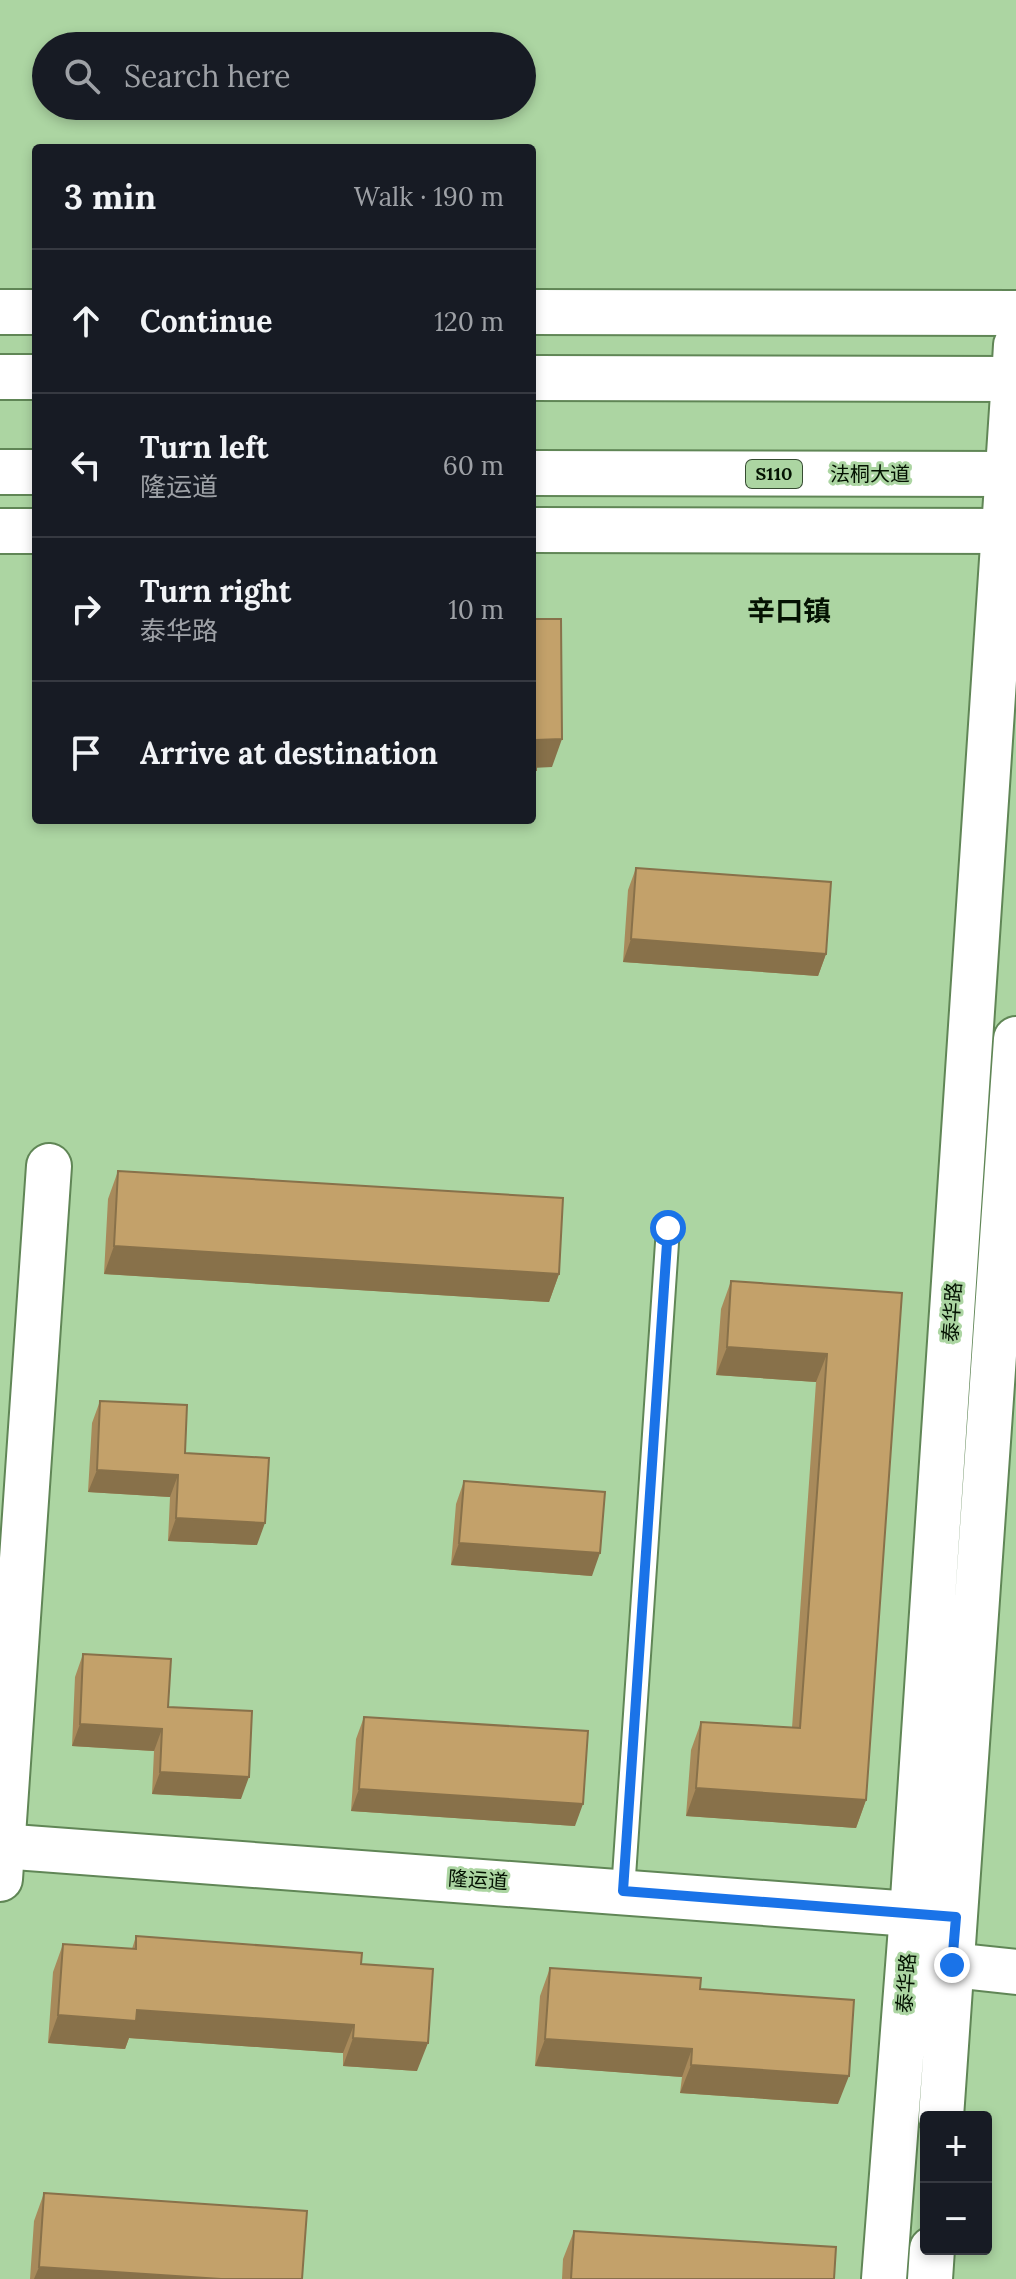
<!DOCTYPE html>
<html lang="en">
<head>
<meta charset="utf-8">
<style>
	body { margin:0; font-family:Lora,"Noto Sans SC",serif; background:#242831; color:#f1f3f6 }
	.controls { position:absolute; right:24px; bottom:24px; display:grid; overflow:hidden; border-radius:8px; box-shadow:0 4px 12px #0003 }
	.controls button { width:72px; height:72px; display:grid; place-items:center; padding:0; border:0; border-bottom:2px solid #363941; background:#171b24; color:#f1f3f6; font:40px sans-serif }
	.stop { position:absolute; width:24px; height:24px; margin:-18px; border:6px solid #1a73e8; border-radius:50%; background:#fff }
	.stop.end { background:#1a73e8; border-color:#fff; box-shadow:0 2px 8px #0008 }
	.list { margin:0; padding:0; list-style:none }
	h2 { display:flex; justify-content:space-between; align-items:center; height:104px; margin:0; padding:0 32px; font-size:34px }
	h2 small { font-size:26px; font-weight:400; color:#9ea1a6 }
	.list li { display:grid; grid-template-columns:52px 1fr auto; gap:24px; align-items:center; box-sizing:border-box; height:144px; padding:0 32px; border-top:2px solid #363941 }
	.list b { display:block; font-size:30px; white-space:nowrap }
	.list p { margin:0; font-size:26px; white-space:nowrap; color:#9ea1a6 }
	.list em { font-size:26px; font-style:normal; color:#9ea1a6 }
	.icon { flex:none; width:44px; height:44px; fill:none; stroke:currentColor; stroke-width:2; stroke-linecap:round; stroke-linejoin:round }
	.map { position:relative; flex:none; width:1016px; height:2279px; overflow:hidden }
	.search { position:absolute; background:#171b24; box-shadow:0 4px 12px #0003; left:32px; top:32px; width:504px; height:88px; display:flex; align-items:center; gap:20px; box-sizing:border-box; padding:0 28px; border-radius:44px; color:#9ea1a6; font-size:30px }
	.panel { position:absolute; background:#171b24; box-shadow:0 4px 12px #0003; left:32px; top:144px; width:504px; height:680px; border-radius:8px }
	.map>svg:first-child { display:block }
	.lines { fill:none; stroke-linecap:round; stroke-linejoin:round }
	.service-casing { stroke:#608656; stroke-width:26 }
	.minor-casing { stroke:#608656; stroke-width:48 }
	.tertiary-casing { stroke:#608656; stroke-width:48 }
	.secondary-casing { stroke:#608656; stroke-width:48 }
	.primary-casing { stroke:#608656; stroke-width:48 }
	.service { stroke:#fff; stroke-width:22 }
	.minor { stroke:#fff; stroke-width:44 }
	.tertiary { stroke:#fff; stroke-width:44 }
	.secondary { stroke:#fff; stroke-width:44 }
	.primary { stroke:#fff; stroke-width:44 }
	.wall { fill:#a88a5b }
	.shaded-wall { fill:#88714a }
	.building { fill:#c3a16a; stroke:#88714a; stroke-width:2 }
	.route { stroke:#1a73e8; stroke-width:10 }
	.labels { text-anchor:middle; stroke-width:6; stroke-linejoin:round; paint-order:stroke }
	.shield { fill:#acd5a2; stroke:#364c32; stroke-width:2 }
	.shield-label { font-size:18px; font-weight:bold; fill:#041202 }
	.street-label { font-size:20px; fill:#041202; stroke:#acd5a2 }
	.district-label { font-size:28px; font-weight:bold; fill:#041202; stroke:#acd5a2 }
</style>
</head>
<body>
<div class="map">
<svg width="1016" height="2279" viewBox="0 0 1016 2279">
	<rect width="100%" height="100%" fill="#acd5a2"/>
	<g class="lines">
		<!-- service casing -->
		<g class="service-casing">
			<path id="service" d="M623,1891L668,1228"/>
		</g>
		<!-- minor casing -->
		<g class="minor-casing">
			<path id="minor" d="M0,312H36
				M532,312L1016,313
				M532,530L1016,531
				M0,531H36
				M0,1879L49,1166"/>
		</g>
		<!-- tertiary casing -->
		<g class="tertiary-casing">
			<path id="tertiary" d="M1014,379L1016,345
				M0,1846L951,1917
				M952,1965L1016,1972"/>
		</g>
		<!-- secondary casing -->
		<g class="secondary-casing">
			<path id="secondary" d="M941,2117L1016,1039
				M884,2279L912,1914L1014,379
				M930,2279L932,2249"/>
		</g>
		<!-- primary casing -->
		<g class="primary-casing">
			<path id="primary" d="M0,377H36
				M532,378L1016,379
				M0,472H36
				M532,473L1016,474"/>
		</g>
		<!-- service -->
		<use href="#service" class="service"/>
		<!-- minor -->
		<use href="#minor" class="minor"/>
		<!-- tertiary -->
		<use href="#tertiary" class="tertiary"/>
		<!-- secondary -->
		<use href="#secondary" class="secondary"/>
		<!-- primary -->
		<use href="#primary" class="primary"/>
	</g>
	<!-- wall -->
	<path class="wall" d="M636,868L826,954L818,976L623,962L628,890Z
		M118,1171L559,1274L549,1302L104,1274L108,1199Z
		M731,1281L902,1293L866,1800L856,1828L686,1816L691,1750L701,1722L792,1728L816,1382L716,1375L721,1309Z
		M100,1401L185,1453L257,1545L168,1541L170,1497L88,1492L92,1423Z
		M464,1481L592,1576L451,1565L456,1504Z
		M83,1654L168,1707L241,1799L152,1794L154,1751L72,1746L75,1677Z
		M364,1717L575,1826L351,1811L356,1739Z
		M136,1936L361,1964L417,2071L343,2066V2053L129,2038L125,2049L48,2043L53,1972L63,1944L132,1949Z
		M550,1968L700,1989L838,2104L680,2093L682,2077L535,2066L540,1996Z
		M44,2193L302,2279H30L34,2221Z
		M574,2231L834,2279H562L563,2259Z"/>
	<!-- shaded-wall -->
	<path class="shaded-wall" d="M562,739L552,767L532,768L536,740Z
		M631,939L826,954L818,976L623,962Z
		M114,1246L559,1274L549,1302L104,1274Z
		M727,1347L827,1354L816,1382L716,1375Z
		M97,1470L178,1475L170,1497L88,1492Z
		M176,1518L265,1523L257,1545L168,1541Z
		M459,1543L600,1553L592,1576L451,1565Z
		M80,1724L162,1729L154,1751L72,1746Z
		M160,1772L249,1777L241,1799L152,1794Z
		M696,1788L866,1800L856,1828L686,1816Z
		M359,1789L583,1804L575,1826L351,1811Z
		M137,2010L354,2025L343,2053L129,2038L125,2049L48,2043L58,2015Z
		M353,2038L428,2043L417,2071L343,2066Z
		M545,2039L692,2049L682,2077L535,2066Z
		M691,2065L849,2076L838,2104L680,2093Z
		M39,2267L221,2279H34Z"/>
	<!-- building -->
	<path class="building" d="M532,619H561L562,739L536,740V770H532Z
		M636,868L831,882L826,954L631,939Z
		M118,1171L563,1198L559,1274L114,1246Z
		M731,1281L902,1293L866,1800L696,1788L701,1722L800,1728L827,1354L727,1347Z
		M100,1401L187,1405L185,1453L269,1458L265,1523L176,1518L178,1475L97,1470Z
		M464,1481L605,1492L600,1553L459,1543Z
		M83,1654L171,1659L168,1707L252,1711L249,1777L160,1772L162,1729L80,1724Z
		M364,1717L588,1731L583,1804L359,1789Z
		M136,1936L362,1953L361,1964L433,1969L428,2043L353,2038L354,2025L137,2010L136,2021L58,2015L63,1944L136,1949Z
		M550,1968L701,1978L700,1989L854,2000L849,2076L691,2065L692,2049L545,2039Z
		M44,2193L307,2211L302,2279H221L39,2267Z
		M574,2231L836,2247L834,2279H571Z"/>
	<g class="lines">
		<!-- route -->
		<path class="route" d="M668,1228L623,1891L956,1917L952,1965"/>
	</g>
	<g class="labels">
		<!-- shield labels -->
		<rect class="shield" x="746" y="460" width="56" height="28" rx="6"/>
		<g class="shield-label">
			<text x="774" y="480">S110</text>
		</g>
		<!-- street labels -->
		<g class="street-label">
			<text x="870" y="481">法桐大道</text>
			<text transform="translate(952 1312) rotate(-86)" y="7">泰华路</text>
			<text transform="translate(478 1880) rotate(4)" y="7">隆运道</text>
			<text transform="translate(906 1983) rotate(-86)" y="7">泰华路</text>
		</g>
		<!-- district labels -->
		<g class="district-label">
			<text x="789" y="621">辛口镇</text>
		</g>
	</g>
</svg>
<div class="controls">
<button>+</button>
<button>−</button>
</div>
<div class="stop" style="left:668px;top:1228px"></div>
<div class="stop end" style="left:952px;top:1965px"></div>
<div class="search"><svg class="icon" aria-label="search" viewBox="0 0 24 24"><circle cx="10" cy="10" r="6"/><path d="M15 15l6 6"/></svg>Search here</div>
<section class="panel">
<h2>3 min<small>Walk · 190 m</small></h2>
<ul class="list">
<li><svg class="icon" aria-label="ahead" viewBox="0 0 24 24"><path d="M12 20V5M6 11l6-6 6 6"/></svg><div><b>Continue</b></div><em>120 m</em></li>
<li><svg class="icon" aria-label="left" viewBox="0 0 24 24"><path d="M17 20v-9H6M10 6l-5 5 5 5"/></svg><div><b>Turn left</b><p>隆运道</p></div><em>60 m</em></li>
<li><svg class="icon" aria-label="right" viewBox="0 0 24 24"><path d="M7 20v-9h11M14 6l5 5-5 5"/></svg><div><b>Turn right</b><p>泰华路</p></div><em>10 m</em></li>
<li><svg class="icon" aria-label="arrive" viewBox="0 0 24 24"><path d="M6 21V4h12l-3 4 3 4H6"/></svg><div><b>Arrive at destination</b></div></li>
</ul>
</section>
</div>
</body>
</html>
